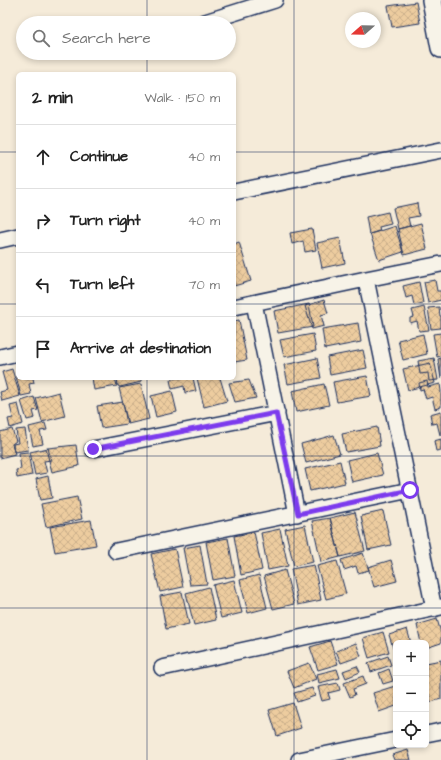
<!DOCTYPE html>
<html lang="en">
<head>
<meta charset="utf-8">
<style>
	body { margin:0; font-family:"Architects Daughter",sans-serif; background:#f6f6f6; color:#222 }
	.controls { position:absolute; right:12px; bottom:12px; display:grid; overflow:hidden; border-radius:6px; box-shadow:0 2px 6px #0003 }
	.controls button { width:36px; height:36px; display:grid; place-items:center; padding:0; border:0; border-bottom:1px solid #e0e0e0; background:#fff; color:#222; font:20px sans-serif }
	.compass { position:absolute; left:345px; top:12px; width:36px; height:36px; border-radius:50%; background:#fff; box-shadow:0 2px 6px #0003; rotate:250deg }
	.stop { position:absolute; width:12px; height:12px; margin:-9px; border:3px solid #7c3aed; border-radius:50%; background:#fff }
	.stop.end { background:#7c3aed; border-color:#fff; box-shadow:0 1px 4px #0008 }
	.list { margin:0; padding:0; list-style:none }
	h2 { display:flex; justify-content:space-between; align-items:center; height:52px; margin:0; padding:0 16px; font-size:17px }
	h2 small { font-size:13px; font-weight:400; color:#767676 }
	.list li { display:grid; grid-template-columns:26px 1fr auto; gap:12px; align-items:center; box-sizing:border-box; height:64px; padding:0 16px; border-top:1px solid #e0e0e0 }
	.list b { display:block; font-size:15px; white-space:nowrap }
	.list em { font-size:13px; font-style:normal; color:#767676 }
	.icon { flex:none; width:22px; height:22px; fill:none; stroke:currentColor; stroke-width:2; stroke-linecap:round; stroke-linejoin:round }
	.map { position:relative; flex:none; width:441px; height:760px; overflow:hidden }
	.search { position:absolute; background:#fff; box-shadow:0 2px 6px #0003; left:16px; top:16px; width:220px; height:44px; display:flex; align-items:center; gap:10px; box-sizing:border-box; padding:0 14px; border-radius:22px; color:#767676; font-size:15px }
	.panel { position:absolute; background:#fff; box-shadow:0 2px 6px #0003; left:16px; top:72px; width:220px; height:308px; border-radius:6px }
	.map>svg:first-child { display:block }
	.building { fill:url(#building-cross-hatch); stroke:#1b2f5e }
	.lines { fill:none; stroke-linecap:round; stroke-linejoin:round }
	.minor-casing { stroke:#1b2f5e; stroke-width:18 }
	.tertiary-casing { stroke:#1b2f5e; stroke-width:22 }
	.minor { stroke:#f7f3e8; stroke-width:15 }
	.tertiary { stroke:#f7f3e8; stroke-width:19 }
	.route { stroke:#7c3aed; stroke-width:5 }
	.grid { fill:none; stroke:#1b2f5e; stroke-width:1; stroke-opacity:0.55 }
</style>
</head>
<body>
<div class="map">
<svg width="441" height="760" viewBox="0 0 441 760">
	<defs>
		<pattern id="building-cross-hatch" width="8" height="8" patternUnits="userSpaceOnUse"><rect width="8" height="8" fill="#edcc9f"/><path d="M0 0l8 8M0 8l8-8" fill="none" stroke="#cbb08b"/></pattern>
	</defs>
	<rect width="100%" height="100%" fill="#f5ebd9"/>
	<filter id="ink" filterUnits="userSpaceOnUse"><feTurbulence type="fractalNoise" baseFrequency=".025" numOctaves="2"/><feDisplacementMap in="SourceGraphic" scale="8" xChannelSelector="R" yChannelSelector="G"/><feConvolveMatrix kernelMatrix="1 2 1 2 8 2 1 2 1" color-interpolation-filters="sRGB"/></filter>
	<g filter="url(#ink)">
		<!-- building -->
		<path class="building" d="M416,2L420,23L392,27L388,6Z
			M417,203L419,216L408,218L410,226L398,229L393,208Z
			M388,212L391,224L379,227L380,231L369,234L366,217Z
			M421,223L427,249L404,255L398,229Z
			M395,226L403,252L379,260L370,234Z
			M312,229L316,250L305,252L303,241L292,244L290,233Z
			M340,238L345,263L322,268L317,243Z
			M239,242L251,281L234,286V244Z
			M435,280L437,291H441V300L428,303L424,282Z
			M419,282L423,303L414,305L412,296L406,298L403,286Z
			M324,300L328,313L321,315L324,326L312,329L305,306Z
			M309,304L313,327L278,333L274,311Z
			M424,307L429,330L419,331L417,321L410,323V318L414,317L412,310Z
			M439,307L440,316H441V328L431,329L428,308Z
			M239,320L247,360L234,362V321Z
			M358,323L361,342L325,349L322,329Z
			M441,333V356L437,357L433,334Z
			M313,334L316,351L284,357L280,340Z
			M423,334L427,354L403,360L398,340Z
			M363,350L367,368L330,375L327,357Z
			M317,358L321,378L288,384L284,365Z
			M434,358L438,380L429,381L428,373L420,374L418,361Z
			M441,358V379L438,359Z
			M430,363L435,383L408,390L403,369Z
			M12,369L20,396L2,401L0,392L7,390L2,372Z
			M16,376H18V378H33L34,383L29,384L31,394L21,396Z
			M367,376L371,396L337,402L333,382Z
			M92,378H115L117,386L94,390Z
			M117,378H141V382L120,387L118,386Z
			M177,378H193L196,391L185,393L184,386L172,389L170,380Z
			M197,378H220L227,401L204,407Z
			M249,380L256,398L235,402L229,383Z
			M427,381L428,387L440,384L441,391V407L435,409L432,397L426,399L423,389L420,390L419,383Z
			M141,384L149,419L128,424L119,388Z
			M324,384L329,405L296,412L292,391Z
			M172,391L177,412L156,417L151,396Z
			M59,392L65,416L42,422L36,398Z
			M34,397L38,410L33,411L35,418L27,420L21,401Z
			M123,402L127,424L101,428L97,406Z
			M18,404L23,424L10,428L8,419L13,418L10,406Z
			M441,411V435H440L437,423L432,424L430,414Z
			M45,423L47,430L40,431L43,444L33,446L29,427Z
			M377,427L380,446L346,452L342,434Z
			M12,429L16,441L12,444L15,454L0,458V432Z
			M25,429L28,450L14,452L13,444L18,443L16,430Z
			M334,435L340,454L306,463L301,444Z
			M441,439V450L436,451L434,441Z
			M76,445L79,466L52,472L46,449L48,448Z
			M48,448L51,460L44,461L47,473L35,475L30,452Z
			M28,452L32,475L17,478L16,470L21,469L19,453Z
			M377,453L383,475L352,482L347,460Z
			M340,461L345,483L310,491L305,469Z
			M48,476L52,498L40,500L36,479Z
			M77,497L82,519L46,527L41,504Z
			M383,511L391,545L368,550L361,516Z
			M355,512L365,551L340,557L330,518Z
			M330,518L340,557L321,562L312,521Z
			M91,520L96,545L55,552L50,527Z
			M305,525L313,562L294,566L285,529Z
			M280,529L288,566L268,570L261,533Z
			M254,532L262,570L241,575L234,536Z
			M228,538L235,576L213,580L206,542Z
			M200,545L207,584L190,585L183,548Z
			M175,549L183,587L160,592L151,554Z
			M363,553L369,570L358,573L356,566L344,570L341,560Z
			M391,560L397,581L374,587L368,567Z
			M337,561L346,594L326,599L317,566Z
			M314,565L321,600L298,605L291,569Z
			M285,570L294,604L273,609L264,576Z
			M259,575L267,608L248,613L240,580Z
			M234,580L242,613L221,618L213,585Z
			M209,587L216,620L194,625L186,593Z
			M182,592L189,624L166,629L160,596Z
			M437,619L441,633V643L426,648V643H421L417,625Z
			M407,629L411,643H396V654H395L389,635Z
			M383,632L389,652L369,658L363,638Z
			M330,641L338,664L318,670L310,647Z
			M356,643L361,656L341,663L336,651Z
			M388,656L391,665L371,672L368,663Z
			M441,660V699L431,702L426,684V663Z
			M309,663L316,679L294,688L287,671Z
			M357,666L360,672L346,678L343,671Z
			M337,669L340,678L319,683L317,674Z
			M389,669L393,681L383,684L379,673Z
			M363,676L366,684L353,689L355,695L350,697L344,683Z
			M338,683L340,690L328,693L330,699L322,701L318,687Z
			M395,686L396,690V706L379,712L373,693Z
			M312,688L315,696L297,702L294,693Z
			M293,703L301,728L277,736L269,710Z
			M408,750L411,760H394L392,755Z"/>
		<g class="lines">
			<!-- minor casing -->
			<g class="minor-casing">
				<path id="minor" d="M202,23L275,0
					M234,192L441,150
					M0,240L18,236
					M254,303L297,514
					M234,307L366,279
					M0,357L18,353
					M93,449L277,413
					M116,551L410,490
					M434,609L366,279L441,264
					M162,668L441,607
					M426,734L441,731
					M299,760L396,740"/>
			</g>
			<!-- tertiary casing -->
			<g class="tertiary-casing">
				<path id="tertiary" d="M432,0L441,48"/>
			</g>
			<!-- minor -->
			<use href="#minor" class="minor"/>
			<!-- tertiary -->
			<use href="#tertiary" class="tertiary"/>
		</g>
	</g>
	<g class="lines" filter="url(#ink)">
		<!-- route -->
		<path class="route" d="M93,449L276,413L298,514L410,490"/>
	</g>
	<!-- grid -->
	<path class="grid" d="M147,0V23M294,0V760M147,53V74M0,152H18M234,152H441M0,304H18M234,304H441M147,378V760M0,456H441M0,608H441"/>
</svg>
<div class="controls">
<button>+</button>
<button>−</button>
<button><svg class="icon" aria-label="locate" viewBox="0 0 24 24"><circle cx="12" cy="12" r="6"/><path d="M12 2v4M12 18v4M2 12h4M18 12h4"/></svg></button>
</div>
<svg class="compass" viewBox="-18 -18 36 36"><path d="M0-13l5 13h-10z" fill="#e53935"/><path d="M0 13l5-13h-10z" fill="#767676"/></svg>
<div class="stop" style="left:410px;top:490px"></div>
<div class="stop end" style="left:93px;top:449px"></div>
<div class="search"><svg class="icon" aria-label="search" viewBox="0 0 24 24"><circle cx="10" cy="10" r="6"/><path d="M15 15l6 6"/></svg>Search here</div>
<section class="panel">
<h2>2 min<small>Walk · 150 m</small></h2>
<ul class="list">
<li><svg class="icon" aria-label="ahead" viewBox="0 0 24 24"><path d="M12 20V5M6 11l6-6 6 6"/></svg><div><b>Continue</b></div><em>40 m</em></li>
<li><svg class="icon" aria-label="right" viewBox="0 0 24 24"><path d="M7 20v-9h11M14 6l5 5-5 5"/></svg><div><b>Turn right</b></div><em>40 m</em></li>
<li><svg class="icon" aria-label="left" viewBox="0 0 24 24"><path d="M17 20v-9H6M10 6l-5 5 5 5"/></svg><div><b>Turn left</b></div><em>70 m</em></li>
<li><svg class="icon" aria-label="arrive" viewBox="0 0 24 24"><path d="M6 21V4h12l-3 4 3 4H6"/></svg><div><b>Arrive at destination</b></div></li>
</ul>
</section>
</div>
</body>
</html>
